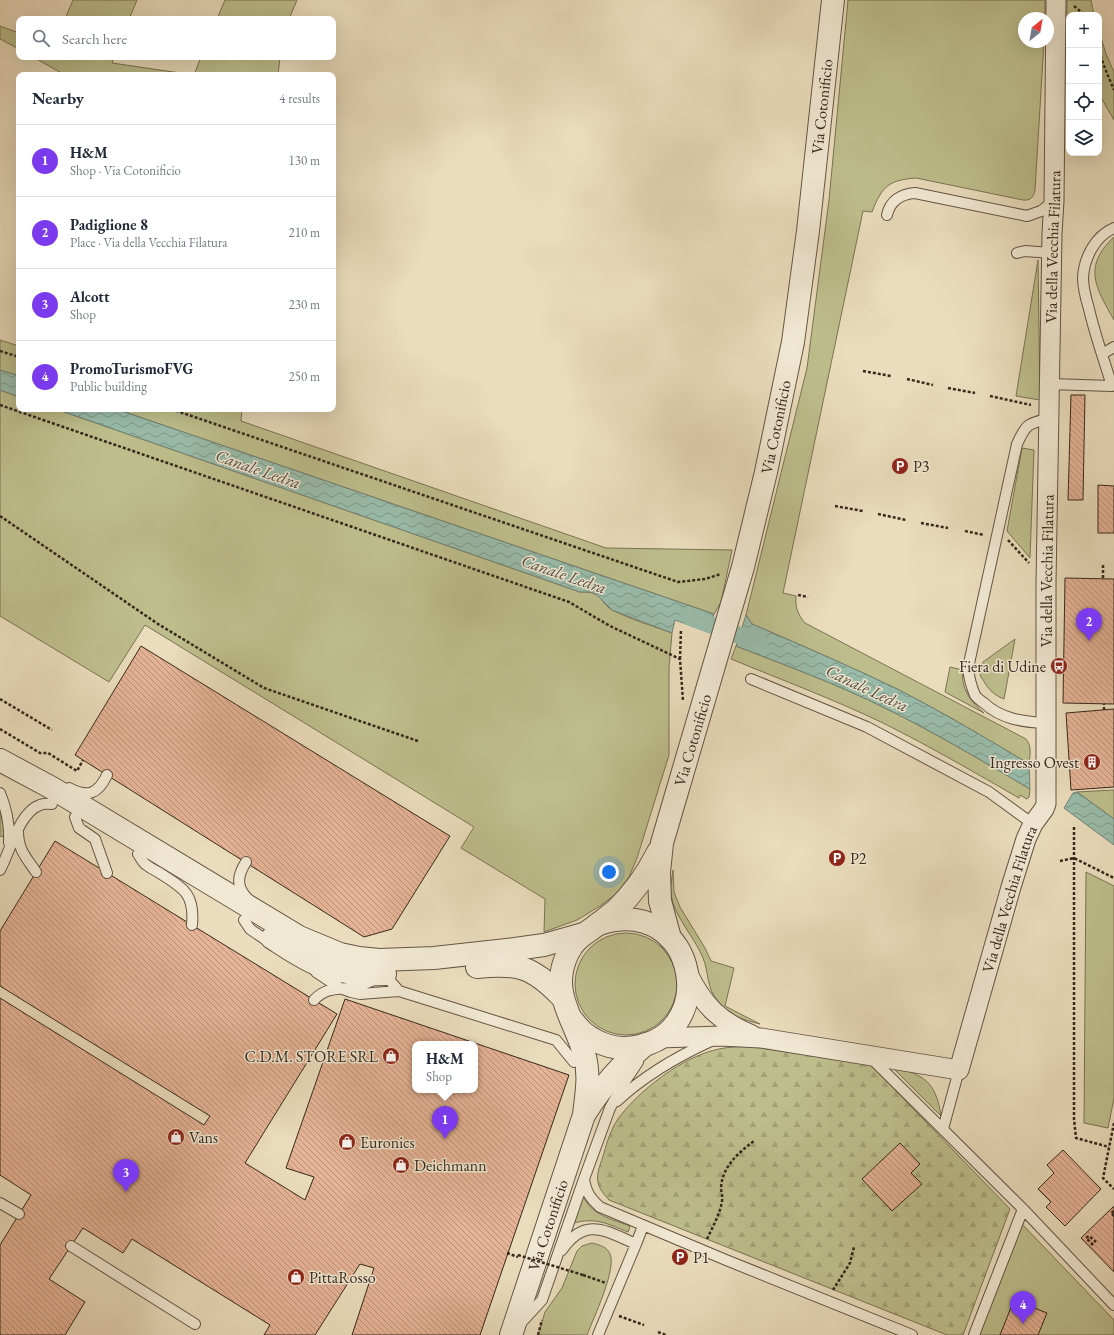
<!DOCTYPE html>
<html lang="en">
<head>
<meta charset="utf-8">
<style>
	body { margin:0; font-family:"EB Garamond",serif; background:#f6f6f7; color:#1f2937 }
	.controls { position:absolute; right:12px; top:12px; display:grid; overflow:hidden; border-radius:8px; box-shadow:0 4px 16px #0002 }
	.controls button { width:36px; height:36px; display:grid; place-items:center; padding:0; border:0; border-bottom:1px solid #e0e1e3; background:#fff; color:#1f2937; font:20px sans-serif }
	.compass { position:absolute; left:1018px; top:12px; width:36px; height:36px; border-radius:50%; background:#fff; box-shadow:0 4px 16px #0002; rotate:31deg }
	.you { position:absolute; left:609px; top:872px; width:14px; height:14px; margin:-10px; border:3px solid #fff; border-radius:50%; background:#1a73e8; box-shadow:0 0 0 6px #1a73e833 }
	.badge { display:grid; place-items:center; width:26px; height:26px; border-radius:50%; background:#7c3aed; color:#fff; font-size:13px; font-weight:700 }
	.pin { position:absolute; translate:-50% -33px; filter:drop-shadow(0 1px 2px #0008) }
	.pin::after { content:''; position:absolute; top:21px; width:14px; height:12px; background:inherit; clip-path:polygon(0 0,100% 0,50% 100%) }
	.popup { position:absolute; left:412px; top:1041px; width:66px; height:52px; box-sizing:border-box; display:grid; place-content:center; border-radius:8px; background:#fff; filter:drop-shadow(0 1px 3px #0005); font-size:13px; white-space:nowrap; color:#747a83 }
	.popup b { font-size:15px; color:#1f2937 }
	.popup::after { content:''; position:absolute; left:50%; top:100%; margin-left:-8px; border:8px solid transparent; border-top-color:#fff }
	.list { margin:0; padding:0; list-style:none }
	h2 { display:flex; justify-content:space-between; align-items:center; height:52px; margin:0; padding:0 16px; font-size:17px }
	h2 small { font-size:13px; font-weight:400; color:#747a83 }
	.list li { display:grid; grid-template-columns:26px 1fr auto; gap:12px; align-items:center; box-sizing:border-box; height:72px; padding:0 16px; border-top:1px solid #e0e1e3 }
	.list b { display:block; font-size:15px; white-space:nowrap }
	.list p { margin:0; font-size:13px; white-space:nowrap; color:#747a83 }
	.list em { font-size:13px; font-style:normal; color:#747a83 }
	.icon { flex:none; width:22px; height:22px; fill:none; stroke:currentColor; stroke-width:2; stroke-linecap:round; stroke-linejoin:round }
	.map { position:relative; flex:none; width:1114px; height:1335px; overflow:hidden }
	.search { position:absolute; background:#fff; box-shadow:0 4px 16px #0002; left:16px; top:16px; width:320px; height:44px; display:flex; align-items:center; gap:10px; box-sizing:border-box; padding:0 14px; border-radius:8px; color:#747a83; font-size:15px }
	.panel { position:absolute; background:#fff; box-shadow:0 4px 16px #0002; left:16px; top:72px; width:320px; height:340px; border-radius:8px }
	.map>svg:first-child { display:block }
	.grass { fill:#bdbe8c; stroke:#7a7354 }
	.forest { fill:url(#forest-firs); stroke:#7a7354 }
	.water { fill:url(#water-waves); stroke:#728172 }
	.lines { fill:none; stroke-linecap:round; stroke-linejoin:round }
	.canal { stroke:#99bcab; stroke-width:17 }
	.building { fill:url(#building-back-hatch); stroke:#37281c; fill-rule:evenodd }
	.service-casing { stroke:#645544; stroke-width:12 }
	.minor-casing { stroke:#645544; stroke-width:21 }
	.tertiary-casing { stroke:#645544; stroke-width:24 }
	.path { stroke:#37281c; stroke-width:2.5; stroke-dasharray:3 2; stroke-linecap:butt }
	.service { stroke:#f1e8d3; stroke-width:10 }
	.minor { stroke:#f1e8d3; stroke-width:19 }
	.tertiary { stroke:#f1e8d3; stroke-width:22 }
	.path-bridge { stroke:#37281c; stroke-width:2.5; stroke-dasharray:3 2; stroke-linecap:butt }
	.labels { text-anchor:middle; stroke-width:3; stroke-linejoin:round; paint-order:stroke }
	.street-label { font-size:16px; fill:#37281c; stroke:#f1e8d3 }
	.poi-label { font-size:16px; fill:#37281c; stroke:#f1e8d3; text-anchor:start }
	.water-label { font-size:17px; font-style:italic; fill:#504d40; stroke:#f1e8d3 }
</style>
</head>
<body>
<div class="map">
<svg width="1114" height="1335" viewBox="0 0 1114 1335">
	<defs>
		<pattern id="forest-firs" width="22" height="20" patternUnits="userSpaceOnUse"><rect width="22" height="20" fill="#bdbe8c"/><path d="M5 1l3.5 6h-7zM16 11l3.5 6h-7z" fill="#a3a378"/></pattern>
		<pattern id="water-waves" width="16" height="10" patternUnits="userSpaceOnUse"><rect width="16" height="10" fill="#99bcab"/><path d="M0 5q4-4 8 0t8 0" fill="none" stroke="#7e998a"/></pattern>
		<pattern id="building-back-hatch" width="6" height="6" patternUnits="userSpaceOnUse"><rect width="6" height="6" fill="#e5b395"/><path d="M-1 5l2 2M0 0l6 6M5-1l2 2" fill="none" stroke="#ba9279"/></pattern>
	</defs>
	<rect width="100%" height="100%" fill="#eadcbc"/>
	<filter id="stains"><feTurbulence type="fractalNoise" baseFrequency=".005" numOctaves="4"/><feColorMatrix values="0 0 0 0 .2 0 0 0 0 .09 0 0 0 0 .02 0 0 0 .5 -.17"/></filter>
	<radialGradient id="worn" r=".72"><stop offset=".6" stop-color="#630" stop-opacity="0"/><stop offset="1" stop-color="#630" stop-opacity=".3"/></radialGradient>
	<!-- grass -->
	<path class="grass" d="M73,0H137L129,19H65Z
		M225,0H297L289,19H217Z
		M848,0H1045V18H1024V42H1044L1035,190C1034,197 1030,201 1023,200L916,178C889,180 882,186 872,212L863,211L783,593L796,596C795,607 798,615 805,623L1026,739C1032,746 1030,755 1029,764C986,738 942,712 897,689C852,667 805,647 759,627L752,624L746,615L807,368L829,200Z
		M1067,0H1091L1094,15H1069V51H1067Z
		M0,26L19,33V49L0,39Z
		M1099,31L1106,54L1114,72V120L1099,94Z
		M33,57H114L112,63L194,75L201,57H280L278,75H65Z
		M1114,237V320C1096,288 1082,267 1114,237Z
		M1038,260L1040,400L1016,396Z
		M0,340L19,346V376L0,370Z
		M0,390L19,397V409H56L580,592C605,591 598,603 614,611C632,620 653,626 672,633L669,667V755L637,858L629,877L616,894L600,906L577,920L544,932L545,899L461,848L474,827L145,625L109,682L0,616Z
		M116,409H242L241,421L606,548L732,550L721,602L714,614Z
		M1022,448L1034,450L1030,558L1007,531Z
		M1015,639L1004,699C991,694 987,687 980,675L983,662Z
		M736,646C785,665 834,683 881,706C932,731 981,760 1030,789L1029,797L1027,799L1020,795L1019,798C974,772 929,746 883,723C833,699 782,680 731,659Z
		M950,667L963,670C960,688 971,702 984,713L945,692Z
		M1114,790V819L1077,792Z
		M0,804L5,823L3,837L0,836Z
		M673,870L674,892L680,907L705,948L711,961L734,968L725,1006L760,1024C743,1020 729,1015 718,1001C706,988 709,972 703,958C694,936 675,918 671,895C670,887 672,878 673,870Z
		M1086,872L1114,886V1098L1108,1128L1084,1123Z
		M575 984a51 51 0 1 1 102 0a51 51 0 1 1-102 0Z
		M892,1067C924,1074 936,1082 941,1116Z
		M583,1195C590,1215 612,1219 630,1226L628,1232C608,1224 596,1217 574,1223Z
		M1020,1222L1114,1320V1335H978Z
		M592,1243C600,1245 607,1247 610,1254C617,1269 593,1319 587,1335H538L545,1312L562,1288L577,1251L582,1246Z"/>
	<!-- forest -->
	<path class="forest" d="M746,1046L870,1064L1010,1209L963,1335H947L609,1200C592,1182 597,1175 604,1153C607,1142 611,1129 618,1119C638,1091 683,1056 719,1049C727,1047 737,1047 746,1046Z"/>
	<!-- water -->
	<path class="water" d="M0,370L19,376V397L0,390Z
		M56,409H116L714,614L708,632L675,620L672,633L612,610L597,595L591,592H580Z
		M746,615L752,624L759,627C805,647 852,667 897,689C942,712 986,738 1029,764L1030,789C981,760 932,731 881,706C834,683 785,665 736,646Z
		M1077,792L1114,819V845L1064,808L1073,793Z"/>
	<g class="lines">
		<!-- canal -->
		<path class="canal" d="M689,617L760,643"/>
	</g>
	<!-- building -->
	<path class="building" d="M1071,395H1085L1083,500H1068Z
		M1098,485L1114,486V533H1098Z
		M1065,578L1114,579V704L1063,703Z
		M141,646L450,836L392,929L364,937L75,755Z
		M1114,709V787L1071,790L1066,713Z
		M55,841L337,1014L245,1163L305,1200L314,1177L286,1168L345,999L569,1075L480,1335H352L374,1268L360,1264L315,1335H264L270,1325L132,1239L123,1253L83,1228L49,1279L85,1302L65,1335H0V1245L31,1195L0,1175V998L204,1125L210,1116L0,986V931ZM415,1044H475V1090H415Z
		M900,1143L920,1164L911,1173L922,1184L892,1211L862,1179Z
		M1063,1150L1101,1189L1065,1226L1046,1207L1051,1202L1038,1189L1054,1173L1047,1165Z
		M1114,1206V1272L1081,1238Z
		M1014,1300L1047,1313L1038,1335H1000Z"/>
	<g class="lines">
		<!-- service casing -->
		<g class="service-casing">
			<path id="service" d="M887,215C890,201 901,194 915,193L1027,216L1041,211L1054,201
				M1017,253L1025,251L1052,253
				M1102,354L1114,347
				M1050,384L1112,386C1104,360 1095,335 1089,309C1086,299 1083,289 1083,278C1084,258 1095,236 1114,228
				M751,679L867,727L989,792L1033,824
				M1045,723C1023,722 1001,719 984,703C981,701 977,698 975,695C971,686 969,677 968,668L1017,444C1026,424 1028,423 1049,419
				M69,788C88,798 98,794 107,775
				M0,793C7,810 10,825 9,843
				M75,817L79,828L95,839L107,873
				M18,831C18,850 26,857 36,872
				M138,854C140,857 142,861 145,864C149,867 154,870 158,872C183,888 195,893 192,925
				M246,862C237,876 236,887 248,899
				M0,870C10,852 19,812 40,805C44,803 48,804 52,804
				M244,920L250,929L272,944
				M316,972L340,988L351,992L360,994L399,991L556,1040L574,1062
				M314,1000C328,985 341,991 358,986C367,984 376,979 384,974L399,991
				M871,1058L1023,1209L1114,1305
				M617,1101C645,1075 676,1057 711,1041
				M943,1129L959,1070
				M584,1179C586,1192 590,1198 600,1207L726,1260L912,1335
				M0,1203L19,1214
				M636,1244L643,1226
				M71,1246L195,1324
				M562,1250C585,1216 606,1231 636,1244L598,1335
				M520,1324L542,1300L584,1179L610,1108L624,1083L638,1062
				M974,1335L1023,1209"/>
		</g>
		<!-- minor casing -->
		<g class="minor-casing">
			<g id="minor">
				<path d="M688,974C703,1005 720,1022 752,1035"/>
				<path id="s1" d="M659,1038L721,1036L761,1038L959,1070L1011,887L1026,839L1033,824L1044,809L1046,804V583L1052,233L1054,201L1056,0"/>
			</g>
		</g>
		<!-- tertiary casing -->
		<g class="tertiary-casing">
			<g id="tertiary">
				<path d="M0,760L52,788L299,937L340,954L359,958L379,960L434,958L515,949L544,945L583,934"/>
				<path d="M272,938C288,948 306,961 324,967C344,973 364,975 385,974"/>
				<path id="s2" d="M670,938L660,901L659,872L662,843L743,567L766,472L793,342L808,231L833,0"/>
				<path d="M477,967C518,963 532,966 561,996"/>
				<path d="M574,1022C584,1037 605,1048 624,1048C725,1044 699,891 599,924"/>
				<path d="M586,1112C602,1086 622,1064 646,1044"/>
				<path id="s3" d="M511,1335L584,1115C586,1096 590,1076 585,1057C576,1020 548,993 568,953C575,938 586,934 598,924C604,920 609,915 615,911C633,894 647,874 658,852"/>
			</g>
		</g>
		<!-- path -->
		<path class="path" d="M1074,6L1085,15
			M1099,51L1104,66L1114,90
			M0,351L19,357
			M863,371L891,376
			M907,379L933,385
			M948,388L975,393
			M990,396L1031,405
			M0,405L569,602L610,626L680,659L683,701
			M171,409L678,582L705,579L721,574
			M835,506L863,511
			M878,514L906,520
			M0,516L158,624L264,688L418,741
			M921,523L948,528
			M965,531L984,535
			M1008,540L1029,563
			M1103,565V579
			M798,595L808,597
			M680,659L681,629
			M0,699L52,730
			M1104,710V704
			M0,729L40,753H48L77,771L83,760
			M1074,827V1119L1076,1138L1109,1147
			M1060,861L1074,858L1114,878
			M1114,1123L1103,1178L1114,1189
			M1114,1211L1111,1213L1114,1216
			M707,1239C713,1226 720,1214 722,1201C723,1196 721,1192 721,1188C722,1167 738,1153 754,1141
			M1093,1245L1086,1238L1089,1236L1096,1242
			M507,1253L518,1257
			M583,1275L606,1283
			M833,1290L850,1263L854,1247
			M619,1316L644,1325
			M658,1332L666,1335
			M538,1335L542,1320"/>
		<!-- service -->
		<use href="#service" class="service"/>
		<!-- minor -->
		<use href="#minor" class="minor"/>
		<!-- tertiary -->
		<use href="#tertiary" class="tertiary"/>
		<!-- path-bridge -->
		<path class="path-bridge" d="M518,1255L583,1275"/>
	</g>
	<!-- icons -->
	<defs>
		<g id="parking-disc" transform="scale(0.9)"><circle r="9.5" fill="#8f2418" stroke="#f1e8d3"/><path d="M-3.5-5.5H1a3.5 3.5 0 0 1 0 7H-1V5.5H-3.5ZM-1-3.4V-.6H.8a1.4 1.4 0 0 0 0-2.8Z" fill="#fff"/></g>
		<g id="bus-disc" transform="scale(0.9)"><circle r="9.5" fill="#8f2418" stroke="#f1e8d3"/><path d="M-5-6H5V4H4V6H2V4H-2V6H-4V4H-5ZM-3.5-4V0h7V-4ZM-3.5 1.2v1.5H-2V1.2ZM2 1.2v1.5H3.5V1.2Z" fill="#fff"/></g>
		<g id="building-disc" transform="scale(0.9)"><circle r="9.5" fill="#8f2418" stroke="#f1e8d3"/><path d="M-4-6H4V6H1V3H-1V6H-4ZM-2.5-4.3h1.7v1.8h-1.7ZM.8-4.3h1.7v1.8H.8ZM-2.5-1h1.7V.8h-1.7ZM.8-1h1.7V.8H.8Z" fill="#fff"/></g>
		<g id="shop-disc" transform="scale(0.9)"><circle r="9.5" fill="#8f2418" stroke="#f1e8d3"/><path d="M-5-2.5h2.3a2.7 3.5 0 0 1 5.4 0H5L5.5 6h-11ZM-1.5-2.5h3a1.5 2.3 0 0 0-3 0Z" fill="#fff"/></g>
	</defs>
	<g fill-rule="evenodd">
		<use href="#parking-disc" x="900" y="466"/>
		<use href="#bus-disc" x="1059" y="666"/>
		<use href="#building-disc" x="1092" y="762"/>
		<use href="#parking-disc" x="837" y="858"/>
		<use href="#shop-disc" x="391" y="1056"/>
		<use href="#shop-disc" x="176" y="1137"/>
		<use href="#shop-disc" x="347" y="1142"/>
		<use href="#shop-disc" x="401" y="1165"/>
		<use href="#parking-disc" x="680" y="1257"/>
		<use href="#shop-disc" x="296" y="1277"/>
	</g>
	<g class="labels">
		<!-- street labels -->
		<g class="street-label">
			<text dy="6" stroke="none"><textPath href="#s2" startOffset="852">Via Cotonificio</textPath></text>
			<text dy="6" stroke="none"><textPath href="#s1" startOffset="1141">Via della Vecchia Filatura</textPath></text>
			<text dy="6" stroke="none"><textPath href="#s2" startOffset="528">Via Cotonificio</textPath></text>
			<text dy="6" stroke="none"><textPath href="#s1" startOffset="817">Via della Vecchia Filatura</textPath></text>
			<text dy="6" stroke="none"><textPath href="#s2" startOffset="204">Via Cotonificio</textPath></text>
			<text dy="6" stroke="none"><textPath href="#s1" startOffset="481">Via della Vecchia Filatura</textPath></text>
			<text dy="6" stroke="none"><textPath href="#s3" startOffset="116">Via Cotonificio</textPath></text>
		</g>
		<!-- poi labels -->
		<g class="poi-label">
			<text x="913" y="472">P3</text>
			<text x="1046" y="672" text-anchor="end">Fiera di Udine</text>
			<text x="1079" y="768" text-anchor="end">Ingresso Ovest</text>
			<text x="850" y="864">P2</text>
			<text x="378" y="1062" text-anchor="end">C.D.M. STORE SRL</text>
			<text x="189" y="1143">Vans</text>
			<text x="360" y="1148">Euronics</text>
			<text x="414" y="1171">Deichmann</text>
			<text x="693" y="1263">P1</text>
			<text x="309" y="1283">PittaRosso</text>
		</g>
		<!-- water labels -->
		<g class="water-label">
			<text transform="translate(258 469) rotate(19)" y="6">Canale Ledra</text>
			<text transform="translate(564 574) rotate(19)" y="6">Canale Ledra</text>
			<text transform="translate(867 688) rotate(25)" y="6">Canale Ledra</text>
		</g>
	</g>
	<rect width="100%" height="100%" filter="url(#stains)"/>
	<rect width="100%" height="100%" fill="url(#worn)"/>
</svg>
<div class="controls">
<button>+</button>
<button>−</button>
<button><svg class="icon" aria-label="locate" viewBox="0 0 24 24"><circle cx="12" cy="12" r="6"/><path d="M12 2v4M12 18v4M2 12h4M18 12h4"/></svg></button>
<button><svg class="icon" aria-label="layers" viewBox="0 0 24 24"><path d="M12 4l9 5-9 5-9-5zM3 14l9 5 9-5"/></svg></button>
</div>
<svg class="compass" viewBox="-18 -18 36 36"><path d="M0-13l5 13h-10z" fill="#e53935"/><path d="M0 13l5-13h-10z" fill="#747a83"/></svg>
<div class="you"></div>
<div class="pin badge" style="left:445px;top:1139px">1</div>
<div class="popup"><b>H&amp;M</b>Shop</div>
<div class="pin badge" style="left:1089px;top:641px">2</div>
<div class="pin badge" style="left:126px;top:1192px">3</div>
<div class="pin badge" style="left:1023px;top:1324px">4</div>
<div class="search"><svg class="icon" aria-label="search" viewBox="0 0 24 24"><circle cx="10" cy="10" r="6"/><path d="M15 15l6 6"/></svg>Search here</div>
<section class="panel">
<h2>Nearby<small>4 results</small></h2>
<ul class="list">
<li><span class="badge">1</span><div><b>H&amp;M</b><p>Shop · Via Cotonificio</p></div><em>130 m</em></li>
<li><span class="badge">2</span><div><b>Padiglione 8</b><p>Place · Via della Vecchia Filatura</p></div><em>210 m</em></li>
<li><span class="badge">3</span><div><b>Alcott</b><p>Shop</p></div><em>230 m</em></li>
<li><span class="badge">4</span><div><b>PromoTurismoFVG</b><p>Public building</p></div><em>250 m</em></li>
</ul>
</section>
</div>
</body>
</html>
